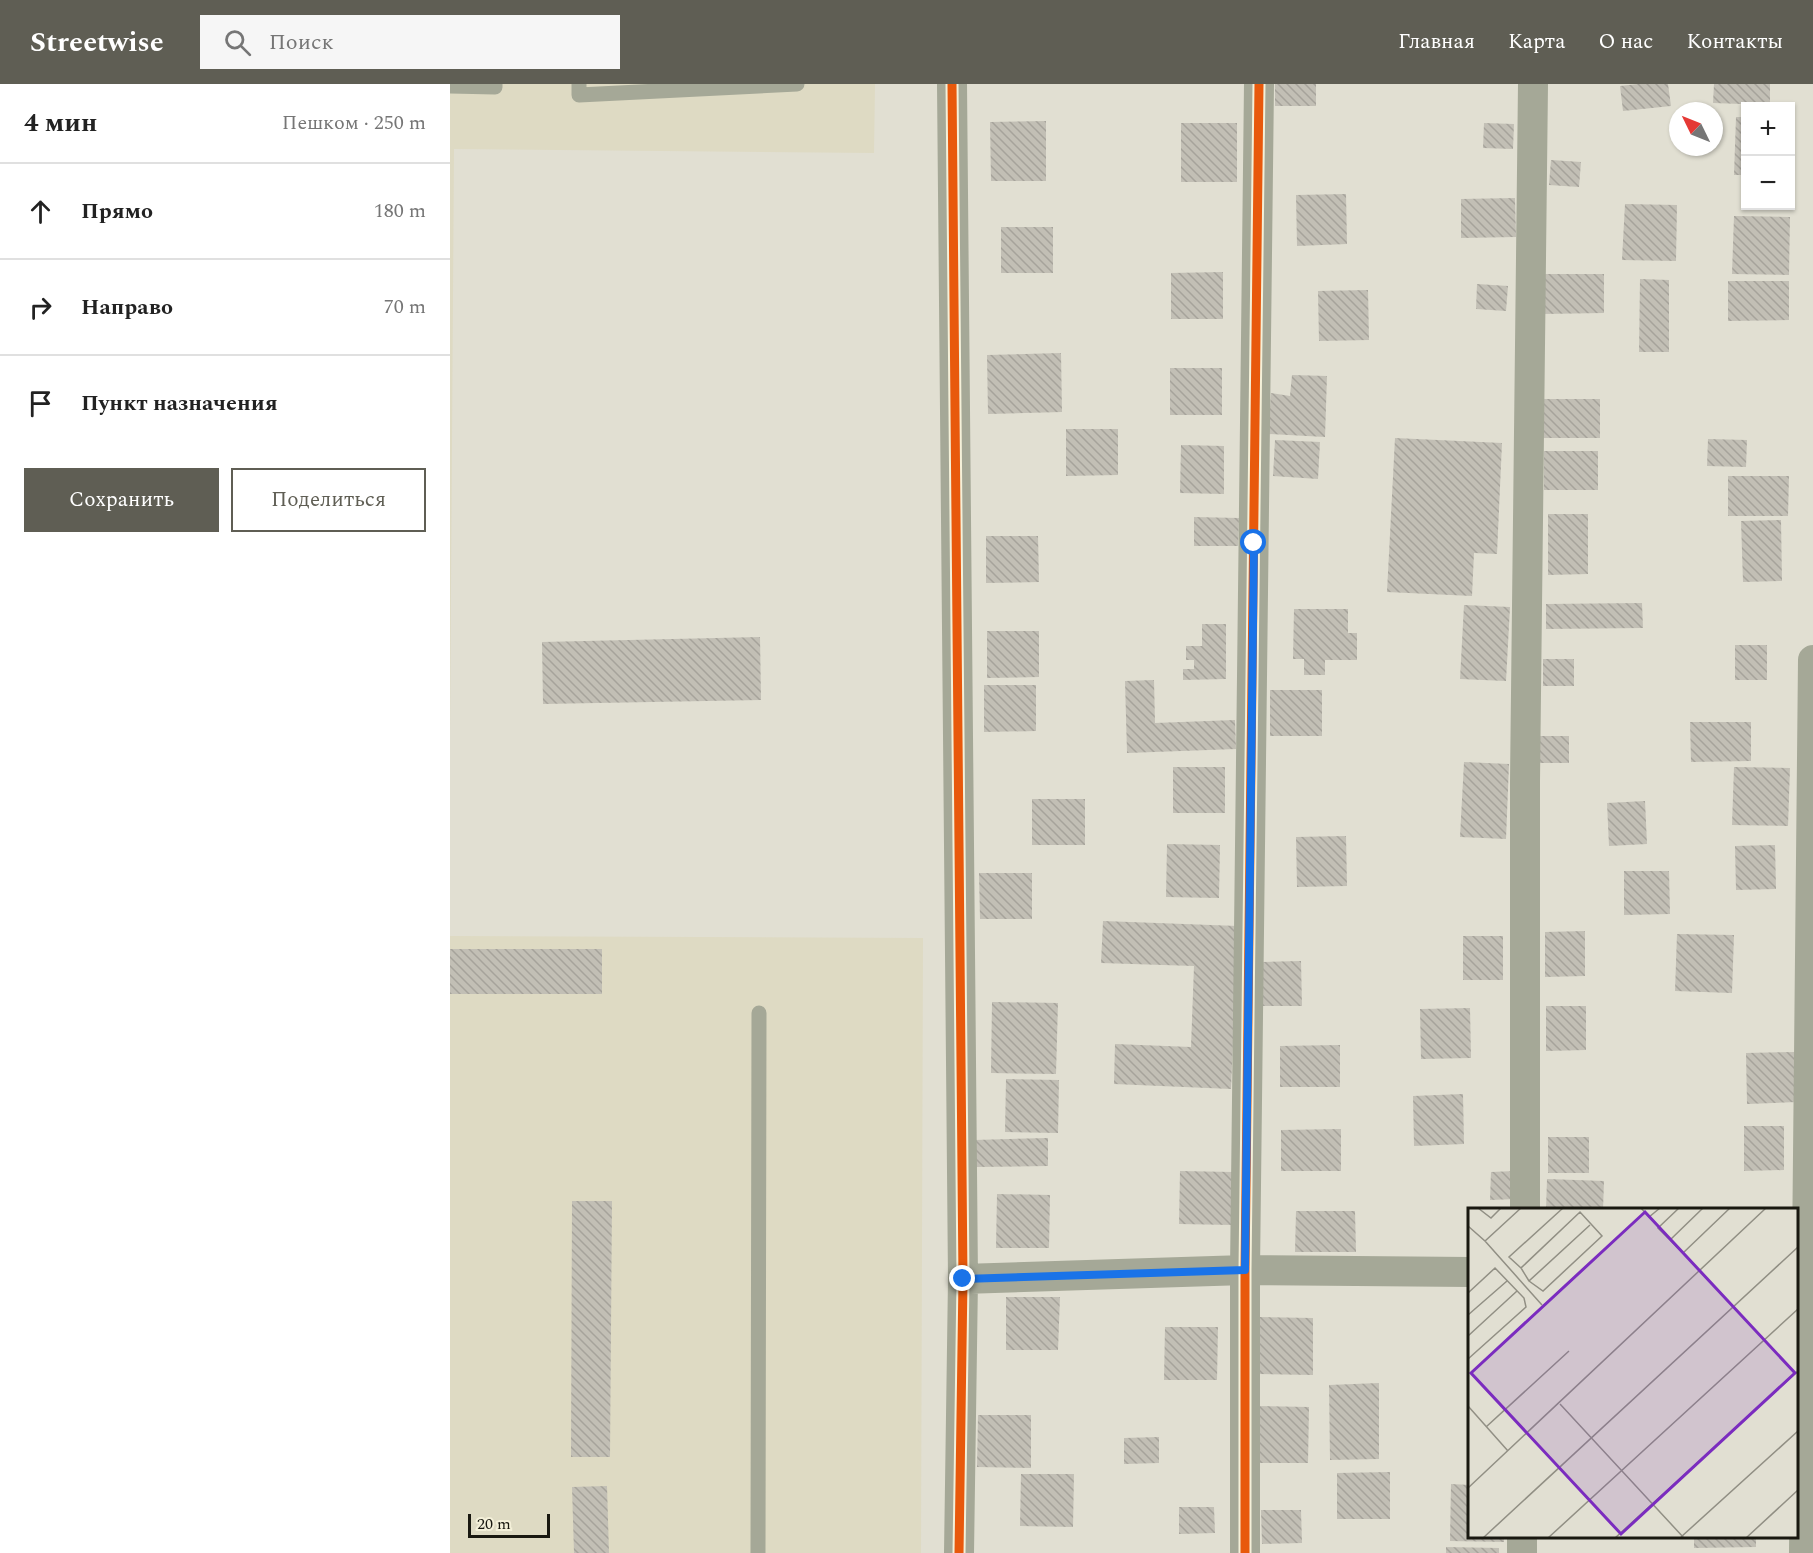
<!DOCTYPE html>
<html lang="ru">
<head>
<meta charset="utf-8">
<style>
	body { margin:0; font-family:Spectral,serif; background:#f6f6f6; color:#222 }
	.controls { position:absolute; right:18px; top:18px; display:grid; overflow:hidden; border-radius:0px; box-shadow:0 2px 4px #0004 }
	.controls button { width:54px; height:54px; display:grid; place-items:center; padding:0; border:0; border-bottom:2px solid #e0e0e0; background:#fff; color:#222; font:30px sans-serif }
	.compass { position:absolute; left:1219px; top:18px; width:54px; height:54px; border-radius:50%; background:#fff; box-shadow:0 2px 4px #0004; rotate:313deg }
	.scale { position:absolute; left:18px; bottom:15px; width:82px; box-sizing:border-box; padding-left:6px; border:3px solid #191810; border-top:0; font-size:16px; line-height:21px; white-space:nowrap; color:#191810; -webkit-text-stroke:4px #f4f0d9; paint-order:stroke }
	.stop { position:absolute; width:18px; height:18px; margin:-14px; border:4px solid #1a73e8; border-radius:50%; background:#fff }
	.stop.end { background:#1a73e8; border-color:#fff; box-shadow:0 2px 6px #0008 }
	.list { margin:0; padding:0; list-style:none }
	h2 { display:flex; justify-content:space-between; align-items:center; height:78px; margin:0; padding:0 24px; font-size:26px }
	h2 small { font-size:20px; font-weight:400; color:#767676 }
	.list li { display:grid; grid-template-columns:39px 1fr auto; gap:18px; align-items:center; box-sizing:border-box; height:96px; padding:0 24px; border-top:2px solid #e0e0e0 }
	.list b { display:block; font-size:22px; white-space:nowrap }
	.list em { font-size:20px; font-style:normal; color:#767676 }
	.actions { display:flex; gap:12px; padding:18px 24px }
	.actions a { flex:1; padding:14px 0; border:2px solid #5f5e54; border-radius:0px; text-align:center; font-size:21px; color:#5f5e54 }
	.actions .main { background:#5f5e54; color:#fff }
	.icon { flex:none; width:33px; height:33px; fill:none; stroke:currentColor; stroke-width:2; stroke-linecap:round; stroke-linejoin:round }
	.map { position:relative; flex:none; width:1363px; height:1469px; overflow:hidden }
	header { display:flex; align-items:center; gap:36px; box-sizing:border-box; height:84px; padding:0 30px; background:#5f5e54; color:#fff }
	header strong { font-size:28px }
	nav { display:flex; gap:33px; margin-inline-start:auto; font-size:21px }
	.search { width:420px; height:54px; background:#f6f6f6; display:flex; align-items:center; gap:15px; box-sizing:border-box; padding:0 21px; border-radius:0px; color:#767676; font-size:22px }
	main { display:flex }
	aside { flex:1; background:#fff }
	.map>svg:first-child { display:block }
	.built { fill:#dedac3 }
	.building { fill:url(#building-back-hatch) }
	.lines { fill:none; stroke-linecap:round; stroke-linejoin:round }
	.lane { stroke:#a5a897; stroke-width:15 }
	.street { stroke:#a5a897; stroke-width:30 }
	.cycleway-casing { stroke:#f4f0d9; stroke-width:13 }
	.cycleway { stroke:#e8590c; stroke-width:9 }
	.route { stroke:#1a73e8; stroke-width:8 }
	.inset-road { fill:none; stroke:#918f84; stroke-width:1.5 }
	.view { fill:#7b2cbf; fill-opacity:0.15; stroke:#7b2cbf; stroke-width:3 }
	.inset-edge { fill:none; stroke:#191810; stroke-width:3 }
</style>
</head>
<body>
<header>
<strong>Streetwise</strong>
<div class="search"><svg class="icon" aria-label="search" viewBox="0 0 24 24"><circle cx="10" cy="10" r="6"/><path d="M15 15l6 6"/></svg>Поиск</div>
<nav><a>Главная</a><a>Карта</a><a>О нас</a><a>Контакты</a></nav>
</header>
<main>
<aside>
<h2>4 мин<small>Пешком · 250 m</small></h2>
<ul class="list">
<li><svg class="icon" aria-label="ahead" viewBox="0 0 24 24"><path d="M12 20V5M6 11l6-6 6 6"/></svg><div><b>Прямо</b></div><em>180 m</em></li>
<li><svg class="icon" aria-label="right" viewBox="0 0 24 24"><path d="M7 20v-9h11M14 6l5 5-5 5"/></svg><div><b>Направо</b></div><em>70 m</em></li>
<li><svg class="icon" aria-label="arrive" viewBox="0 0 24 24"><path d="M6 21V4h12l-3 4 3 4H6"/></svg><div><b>Пункт назначения</b></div></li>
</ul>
<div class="actions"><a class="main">Сохранить</a><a>Поделиться</a></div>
</aside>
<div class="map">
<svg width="1363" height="1469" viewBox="0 0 1363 1469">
	<defs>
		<pattern id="building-back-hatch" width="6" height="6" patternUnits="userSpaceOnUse" patternTransform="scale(1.5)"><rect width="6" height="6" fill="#c2bfb5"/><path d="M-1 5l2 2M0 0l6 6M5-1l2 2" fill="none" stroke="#a6a39b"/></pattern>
	</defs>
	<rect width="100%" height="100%" fill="#e1dfd2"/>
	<!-- built -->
	<path class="built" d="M0,0H425L424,69L4,65L0,649Z
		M0,852L473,854L471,1469H0Z"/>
	<!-- building -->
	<path class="building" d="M825,0H866V22H825Z
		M1188,0H1218L1221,22L1173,27L1170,2Z
		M1264,0H1320V21L1263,19Z
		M1286,33H1296V91H1284Z
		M596,37V97H541L540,38Z
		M731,39H787V98H731Z
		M1034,39L1064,40L1063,65L1033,64Z
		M1101,76L1131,78L1129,103L1099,101Z
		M896,110L897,160L847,162L846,111Z
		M1065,114L1066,153L1011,154V115Z
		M1175,120L1227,121L1226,177L1172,176Z
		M1284,132L1340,133L1339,191L1282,190Z
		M551,143H603V189H551Z
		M773,188V235H721V189Z
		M1093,190H1154V229L1093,230Z
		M1190,195L1219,196V268H1189Z
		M1278,197H1339V236L1278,237Z
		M1027,200L1058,202L1056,227L1026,225Z
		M918,206L919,256L869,257L868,207Z
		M611,269L612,328L538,330L537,271Z
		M720,284H772V331H720Z
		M842,291L877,292L875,353L818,350L821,309L840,312Z
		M1089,315H1150V354H1089Z
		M616,345H668V391L616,392Z
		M945,354L1052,359L1047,470L1024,469L1022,512L937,508Z
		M1258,355L1297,356L1296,383L1257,382Z
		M825,356L870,358L868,395L823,392Z
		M731,361L774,362V410L730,409Z
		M1094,367H1148V406H1094Z
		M1278,392H1339L1338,432H1278Z
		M1098,430H1138V490L1098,491Z
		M744,433L789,434L788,462H744Z
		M1331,436L1332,497L1293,498L1291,437Z
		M536,452H588L589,498L536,499Z
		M1192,519L1193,544L1096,545V520Z
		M1014,521L1060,523L1056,597L1010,595Z
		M844,525H898V549H907V576H875V591H854V575H843Z
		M752,540H776V595L733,596V585H744V576H736V562H752Z
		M537,547H589V593L537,594Z
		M310,553L311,616L93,620L92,558Z
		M1285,561H1317V596H1285Z
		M1093,575H1124V602H1093Z
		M704,596L705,639L785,636L786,665L677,669L675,597Z
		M534,601H586V647L534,648Z
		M820,606H872V652H820Z
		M1240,638H1301V677L1241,678Z
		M1088,652H1119V679H1088Z
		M1014,678L1059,680L1056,755L1010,753Z
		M723,683H775V729H723Z
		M1284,683L1340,684L1338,742L1282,741Z
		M582,715H635V761H582Z
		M1195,717L1197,760L1159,762L1157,719Z
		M896,752L897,802L847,803L846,753Z
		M717,760L770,761L769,814L716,813Z
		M1325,761L1326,805L1286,806L1285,762Z
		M1174,787H1219L1220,830L1174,831Z
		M529,789H582V835H530Z
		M653,837L788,842L781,1005L664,1000L665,960L741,963L744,882L651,879Z
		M1135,847V892L1095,893V848Z
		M1227,850L1284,851L1282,909L1225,907Z
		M1013,852H1053V896H1013Z
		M0,865H152V910H0Z
		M851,877L852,922H812V878Z
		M542,918L608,919L606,990L541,989Z
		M1096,922H1136V966L1096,967Z
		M1020,924L1021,974L971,975L970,925Z
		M890,961V1003H830V962Z
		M1346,968L1347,1018L1297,1020L1296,969Z
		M556,995L609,996L608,1049L555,1048Z
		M1013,1010L1014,1060L964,1062L963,1012Z
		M1294,1042H1334V1086L1294,1087Z
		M891,1045V1087H831V1046Z
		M1098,1053H1139V1089H1098Z
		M598,1054V1082L525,1083L524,1056Z
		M730,1087L783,1088L782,1141L729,1140Z
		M1065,1087L1067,1115L1040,1116L1041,1088Z
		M1097,1095L1154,1097L1153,1126H1096Z
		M547,1110L600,1111L599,1164H546Z
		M122,1117H162L160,1373H121Z
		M846,1127H905L906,1168H845Z
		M556,1213H610L608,1266H556Z
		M810,1233L863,1234V1291L809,1290Z
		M715,1243H768L767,1296H714Z
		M929,1299V1375L880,1376L879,1301Z
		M805,1322L859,1323L858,1379H805Z
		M528,1331H581V1384L527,1383Z
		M709,1353V1379L674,1380V1354Z
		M940,1388V1435H887V1389Z
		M571,1390H624L623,1443L570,1442Z
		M1001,1400L1020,1401V1452H1054V1458L1000,1457Z
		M157,1402L159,1469H124L122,1403Z
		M729,1423H764L765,1449L729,1450Z
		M811,1426H851L852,1459L812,1460Z
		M1244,1452H1306V1463L1244,1464Z
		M996,1463L1049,1464V1469H996Z"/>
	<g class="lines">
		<!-- lane -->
		<path class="lane" d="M129,0V11L347,0
			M0,2L45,3V0
			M308,1469L309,929"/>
		<!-- street -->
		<path class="street" d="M502,0L513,1195L509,1469
			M1075,1126V697L1083,0
			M513,1195L795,1186L1020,1188
			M795,1469V1186L809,0
			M1072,1469V1452
			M1354,1469L1363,576"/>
		<!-- cycleway casing -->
		<g class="cycleway-casing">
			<path id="cycleway" d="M502,0L513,1195L509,1469
				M795,1469V1186L809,0"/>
		</g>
		<!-- cycleway -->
		<use href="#cycleway" class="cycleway"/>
	</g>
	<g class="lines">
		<!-- route -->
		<path class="route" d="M513,1195L795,1186L804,459"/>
	</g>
	<!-- overview -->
	<g transform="translate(1018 1124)">
		<rect width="330" height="330" fill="#e1dfd2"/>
		<path class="inset-road" d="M10,0L23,10L33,0M173,0L181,9L192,0M211,0L190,20L215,45L262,0M0,18L17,33L53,0M202,32L235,0M17,33L74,97M53,60L41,49L95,0M61,73L53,60L112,4L134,28L75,83L61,73L122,17M0,85L27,60L56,90L58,99L0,151M0,107L39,73M0,128L49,83M92,196L216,330M0,198L40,243M18,219L101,143M0,280L298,0M213,329L330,223M15,330L330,39M80,330L330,101M147,330L330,163M278,330L330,282"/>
		<path class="view" d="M177,4L327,165L153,326L3,165Z"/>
		<rect width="330" height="330" class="inset-edge"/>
	</g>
</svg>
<div class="controls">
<button>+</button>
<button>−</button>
</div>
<svg class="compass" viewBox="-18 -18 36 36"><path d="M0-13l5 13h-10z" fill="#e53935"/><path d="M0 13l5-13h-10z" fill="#767676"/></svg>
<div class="scale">20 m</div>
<div class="stop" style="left:804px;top:459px"></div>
<div class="stop end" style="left:513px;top:1195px"></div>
</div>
</main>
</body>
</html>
